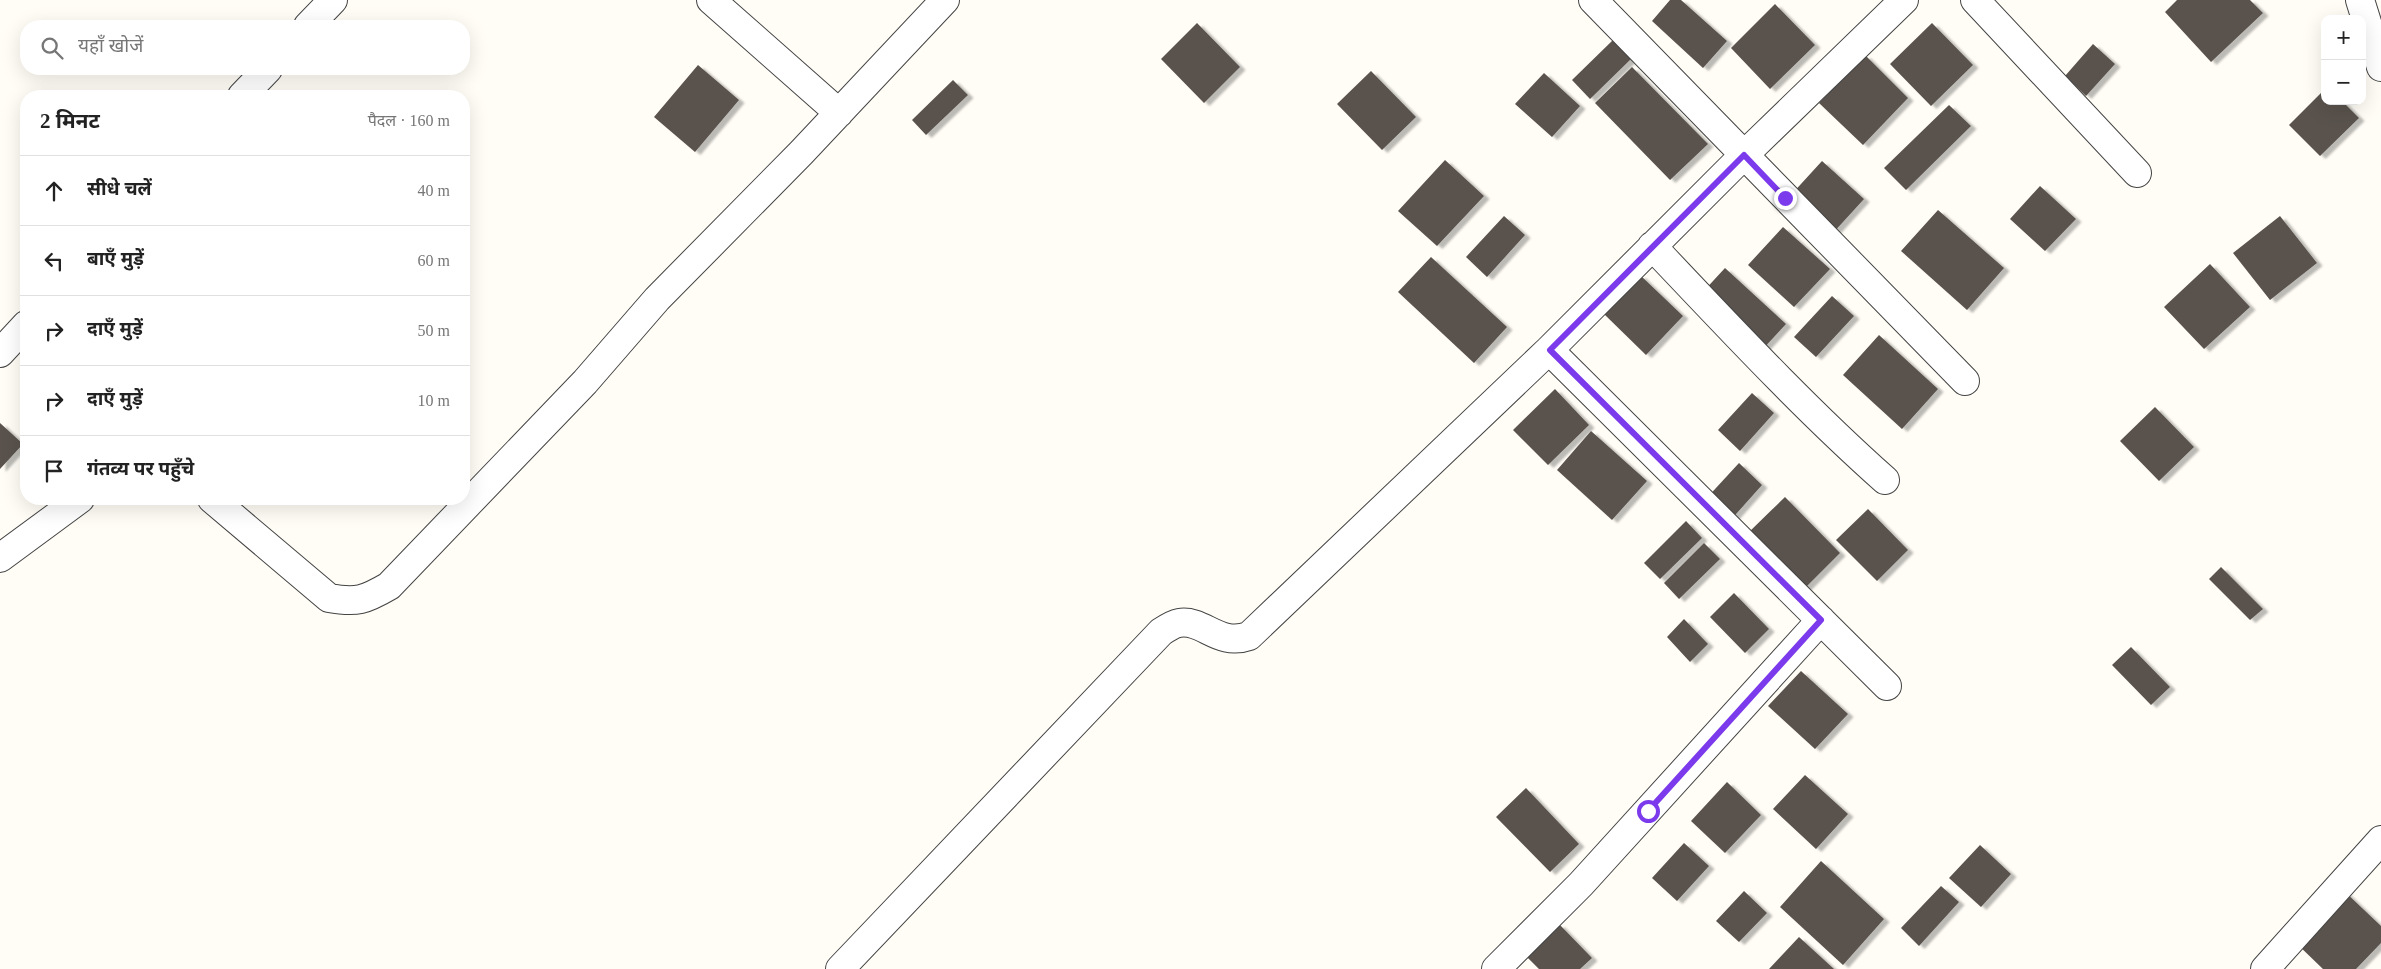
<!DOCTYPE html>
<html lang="hi">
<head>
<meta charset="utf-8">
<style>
	body { margin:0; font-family:"Times New Roman","Noto Sans Devanagari",serif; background:#f6f6f6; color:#222 }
	.controls { position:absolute; right:15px; top:15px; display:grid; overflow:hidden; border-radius:10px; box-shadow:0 5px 20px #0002 }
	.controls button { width:45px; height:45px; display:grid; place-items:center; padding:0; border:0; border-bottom:1px solid #e0e0e0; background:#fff; color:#222; font:25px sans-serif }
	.stop { position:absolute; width:15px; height:15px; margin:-11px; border:4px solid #7c3aed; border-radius:50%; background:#fff }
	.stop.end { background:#7c3aed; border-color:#fff; box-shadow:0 1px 5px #0008 }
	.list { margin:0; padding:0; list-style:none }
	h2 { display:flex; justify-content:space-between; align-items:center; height:65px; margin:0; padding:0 20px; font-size:21px }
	h2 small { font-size:16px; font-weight:400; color:#767676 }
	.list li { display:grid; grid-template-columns:32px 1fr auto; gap:15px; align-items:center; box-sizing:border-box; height:70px; padding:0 20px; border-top:1px solid #e0e0e0 }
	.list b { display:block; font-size:19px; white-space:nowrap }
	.list em { font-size:16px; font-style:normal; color:#767676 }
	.icon { flex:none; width:28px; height:28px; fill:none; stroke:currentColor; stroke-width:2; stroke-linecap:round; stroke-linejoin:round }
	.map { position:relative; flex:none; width:2381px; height:969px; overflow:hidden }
	.search { position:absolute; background:#fff; box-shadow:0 5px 20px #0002; left:20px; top:20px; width:450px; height:55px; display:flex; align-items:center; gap:12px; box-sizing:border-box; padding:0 18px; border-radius:20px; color:#767676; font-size:19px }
	.panel { position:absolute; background:#fff; box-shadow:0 5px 20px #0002; left:20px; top:90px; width:450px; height:415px; border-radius:20px }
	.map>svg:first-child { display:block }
	.building { fill:#5a524d; filter:url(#shadow) }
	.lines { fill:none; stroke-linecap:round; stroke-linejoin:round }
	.street-casing { stroke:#444; stroke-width:30 }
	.street { stroke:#fff; stroke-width:28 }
	.route { stroke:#7c3aed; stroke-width:6 }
</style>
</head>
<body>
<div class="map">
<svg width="2381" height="969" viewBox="0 0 2381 969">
	<defs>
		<filter id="shadow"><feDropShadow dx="5.5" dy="3" stdDeviation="1" flood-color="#0004"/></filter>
	</defs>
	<rect width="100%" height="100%" fill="#fffdf5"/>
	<!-- building -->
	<path class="building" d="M1670,0H1681L1727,41L1703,68L1652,21Z
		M2177,0H2250L2263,13L2211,62L2165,12Z
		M1775,4L1815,45L1770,89L1731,48Z
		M1197,23L1240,67L1204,103L1161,59Z
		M1932,23L1973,65L1931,106L1890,64Z
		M1613,40L1632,58L1590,99L1572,80Z
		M2093,44L2115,64L2086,96L2065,76Z
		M1865,55L1908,98L1863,145L1819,103Z
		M698,65L739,100L695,152L654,117Z
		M1632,67L1708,144L1670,180L1595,103Z
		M1371,71L1416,117L1382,150L1337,104Z
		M1544,73L1580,106L1552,137L1515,104Z
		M953,80L968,95L926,135L912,120Z
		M2325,89V101H2342L2359,118L2320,156L2289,125Z
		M1949,105L1971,126L1906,190L1884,168Z
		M1445,160L1484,196L1437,246L1398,211Z
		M1822,161L1864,199L1832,234L1790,196Z
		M2040,186L2076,219L2045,251L2010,219Z
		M1938,210L2004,268L1967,310L1901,251Z
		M1504,216L1525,235L1487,277L1466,257Z
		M2280,216L2317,263L2270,300L2233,253Z
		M1783,227L1830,269L1794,307L1748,265Z
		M1431,257L1507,327L1474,363L1398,292Z
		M2210,264L2250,307L2204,349L2164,307Z
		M1725,268L1786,324L1762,350L1701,294Z
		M1640,275L1683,316L1646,355L1604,314Z
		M1832,296L1854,316L1816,357L1794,337Z
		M1879,335L1938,389L1902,429L1843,375Z
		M1555,389L1589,425L1548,465L1513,430Z
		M1752,393L1774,413L1740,451L1718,430Z
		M2155,407L2194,447L2159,481L2120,441Z
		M0,423L23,444L0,469Z
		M1591,431L1647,481L1612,520L1557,470Z
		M1739,463L1762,485L1728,523L1704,501Z
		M1785,497L1840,553L1801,592L1745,536Z
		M1868,509L1908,550L1877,581L1836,540Z
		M1686,521L1702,538L1660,579L1644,563Z
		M1704,543L1720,559L1679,599L1664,583Z
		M2221,567L2263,609L2250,620L2209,579Z
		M1734,593L1769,629L1745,653L1710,617Z
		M1684,619L1708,644L1690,662L1667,637Z
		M2131,647L2170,687L2151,705L2112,665Z
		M1801,671L1848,714L1815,749L1768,706Z
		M1805,775L1848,814L1816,849L1773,809Z
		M1727,782L1761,815L1725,853L1691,821Z
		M1526,788L1579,844L1550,872L1496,817Z
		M1684,843L1709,866L1677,901L1652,878Z
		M1980,845L2011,874L1981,907L1949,878Z
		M1821,861L1884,919L1843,965L1780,907Z
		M1941,886L1959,902L1919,946L1901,928Z
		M2343,890L2381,926V943L2356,969H2323L2294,941Z
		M1744,891L1767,913L1739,942L1716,921Z
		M1559,924L1592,958L1580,969H1539L1526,956Z
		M1799,937L1834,969H1769Z"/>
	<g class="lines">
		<!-- street casing -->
		<g class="street-casing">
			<path id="street" d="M711,0L839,113
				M1593,0L1965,381
				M1975,0L2137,173
				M2360,0L2381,67
				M308,26L333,0
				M242,96L268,69
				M1652,246C1728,326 1803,407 1885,480
				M1549,350L1887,686
				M0,353L26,325
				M212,499L329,598C357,603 365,600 389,586L585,382L657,299L801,153L945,0
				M0,558L80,499
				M840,969L1161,632C1167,628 1173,624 1179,623C1204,619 1218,647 1249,636L1549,350L1744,155L1904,0
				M1496,969L1581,884L1821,620
				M2265,969L2381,840"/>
		</g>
		<!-- street -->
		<use href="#street" class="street"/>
	</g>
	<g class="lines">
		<!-- route -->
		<path class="route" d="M1648,811L1821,620L1550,350L1744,155L1785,198"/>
	</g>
</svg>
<div class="controls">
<button>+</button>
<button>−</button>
</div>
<div class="stop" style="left:1648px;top:811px"></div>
<div class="stop end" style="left:1785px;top:198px"></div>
<div class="search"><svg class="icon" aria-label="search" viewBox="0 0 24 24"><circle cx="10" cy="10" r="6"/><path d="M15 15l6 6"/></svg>यहाँ खोजें</div>
<section class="panel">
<h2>2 मिनट<small>पैदल · 160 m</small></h2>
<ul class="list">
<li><svg class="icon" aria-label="ahead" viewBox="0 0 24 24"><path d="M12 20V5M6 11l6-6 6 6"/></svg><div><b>सीधे चलें</b></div><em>40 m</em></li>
<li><svg class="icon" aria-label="left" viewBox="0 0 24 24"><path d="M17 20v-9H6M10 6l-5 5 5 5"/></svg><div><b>बाएँ मुड़ें</b></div><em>60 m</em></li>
<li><svg class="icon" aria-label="right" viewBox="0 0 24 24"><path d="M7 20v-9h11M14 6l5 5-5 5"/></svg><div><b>दाएँ मुड़ें</b></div><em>50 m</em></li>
<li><svg class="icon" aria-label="right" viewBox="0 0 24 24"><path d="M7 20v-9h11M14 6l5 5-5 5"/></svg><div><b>दाएँ मुड़ें</b></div><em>10 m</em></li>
<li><svg class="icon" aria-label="arrive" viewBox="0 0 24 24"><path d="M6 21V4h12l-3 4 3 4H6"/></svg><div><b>गंतव्य पर पहुँचे</b></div></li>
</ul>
</section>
</div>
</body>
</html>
